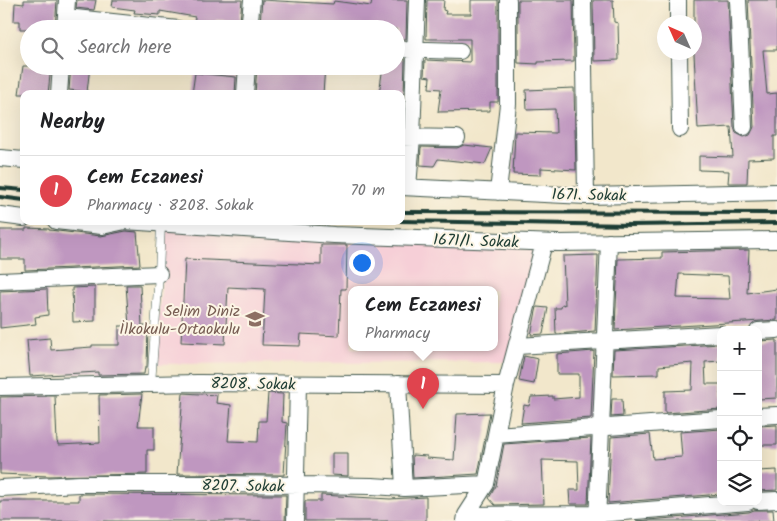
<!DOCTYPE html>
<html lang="en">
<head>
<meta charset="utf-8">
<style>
	body { margin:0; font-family:Kalam,sans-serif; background:#f2f2f2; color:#202124 }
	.controls { position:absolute; right:15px; bottom:15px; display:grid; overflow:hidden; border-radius:10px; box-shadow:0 5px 20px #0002 }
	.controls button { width:45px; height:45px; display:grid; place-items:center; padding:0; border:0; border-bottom:1px solid #e0e0e0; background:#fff; color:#202124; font:25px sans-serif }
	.compass { position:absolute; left:657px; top:15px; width:45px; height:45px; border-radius:50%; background:#fff; box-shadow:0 5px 20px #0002; rotate:315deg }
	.you { position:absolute; left:361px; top:262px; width:18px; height:18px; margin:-12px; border:4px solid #fff; border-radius:50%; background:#1a73e8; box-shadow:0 0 0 8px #1a73e833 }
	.badge { display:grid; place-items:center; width:32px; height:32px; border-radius:50%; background:#7c3aed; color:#fff; font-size:16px; font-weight:700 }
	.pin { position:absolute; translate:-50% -41px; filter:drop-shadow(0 1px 2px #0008) }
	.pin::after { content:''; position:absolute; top:26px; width:18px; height:15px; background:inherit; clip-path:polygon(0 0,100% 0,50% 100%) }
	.popup { position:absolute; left:348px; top:286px; width:150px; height:65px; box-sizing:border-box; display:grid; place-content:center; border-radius:10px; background:#fff; filter:drop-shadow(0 1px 4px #0005); font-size:16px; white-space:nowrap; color:#757577 }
	.popup b { font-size:19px; color:#202124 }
	.popup::after { content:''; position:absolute; left:50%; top:100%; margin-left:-10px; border:10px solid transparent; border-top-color:#fff }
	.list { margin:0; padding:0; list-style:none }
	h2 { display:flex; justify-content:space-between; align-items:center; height:65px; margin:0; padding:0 20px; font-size:21px }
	h2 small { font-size:16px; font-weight:400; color:#757577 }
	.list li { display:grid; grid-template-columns:32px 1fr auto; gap:15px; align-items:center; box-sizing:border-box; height:70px; padding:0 20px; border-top:1px solid #e0e0e0 }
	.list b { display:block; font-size:19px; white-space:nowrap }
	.list p { margin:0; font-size:16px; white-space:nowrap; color:#757577 }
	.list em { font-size:16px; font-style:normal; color:#757577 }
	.icon { flex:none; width:28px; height:28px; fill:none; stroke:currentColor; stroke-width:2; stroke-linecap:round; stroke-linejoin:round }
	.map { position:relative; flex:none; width:777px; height:521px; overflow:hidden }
	.search { position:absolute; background:#fff; box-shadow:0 5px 20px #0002; left:20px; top:20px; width:385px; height:55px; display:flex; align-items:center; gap:12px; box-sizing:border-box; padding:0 18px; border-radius:28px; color:#757577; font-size:19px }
	.panel { position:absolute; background:#fff; box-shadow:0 5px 20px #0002; left:20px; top:90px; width:385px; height:135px; border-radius:10px }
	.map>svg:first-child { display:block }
	.built { fill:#f6cfd7; fill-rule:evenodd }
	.building { fill:#bf97c0; fill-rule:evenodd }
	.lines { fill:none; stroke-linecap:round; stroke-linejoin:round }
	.lane-casing { stroke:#3f564b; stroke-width:9 }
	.street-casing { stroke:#3f564b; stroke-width:18 }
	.lane { stroke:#fff; stroke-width:8 }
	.street { stroke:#fff; stroke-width:16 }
	.rail { stroke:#1f3d34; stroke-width:4 }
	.labels { text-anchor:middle; stroke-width:4; stroke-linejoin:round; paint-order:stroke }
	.street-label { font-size:16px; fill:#1f3d34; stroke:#fcf5e5 }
	.education-label { font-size:16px; fill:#785e54; stroke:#fcf5e5; text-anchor:end }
</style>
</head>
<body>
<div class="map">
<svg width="777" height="521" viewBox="0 0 777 521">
	<rect width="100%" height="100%" fill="#fcf5e5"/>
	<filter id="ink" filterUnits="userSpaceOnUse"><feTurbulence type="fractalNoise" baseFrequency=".02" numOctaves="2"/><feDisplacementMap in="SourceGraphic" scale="10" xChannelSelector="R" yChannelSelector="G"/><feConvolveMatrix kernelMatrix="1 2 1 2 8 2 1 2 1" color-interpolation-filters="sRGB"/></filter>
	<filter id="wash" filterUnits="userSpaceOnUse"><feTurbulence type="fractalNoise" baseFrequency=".0096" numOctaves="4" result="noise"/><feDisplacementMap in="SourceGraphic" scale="20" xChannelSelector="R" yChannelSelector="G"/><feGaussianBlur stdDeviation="1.12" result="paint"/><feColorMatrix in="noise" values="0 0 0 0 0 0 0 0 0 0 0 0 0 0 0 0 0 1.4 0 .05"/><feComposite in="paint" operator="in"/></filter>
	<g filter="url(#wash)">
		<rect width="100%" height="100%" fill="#f2e7cb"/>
		<!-- built -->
		<path class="built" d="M167,229L536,246L507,362L154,364ZM352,290H494V348H352Z"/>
		<g id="blocks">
			<!-- building -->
			<path class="building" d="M24,0H57L55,29H20V21H14L15,3L24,4Z
				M77,0H96L94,10L76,8Z
				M113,0H242L240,21L216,20L215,27L194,24L195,17L160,11V15L134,13L135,10L112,7Z
				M262,0L333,4L334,1L371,6L372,0H407L406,39H396V29H307L260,23Z
				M427,0H444L443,10L446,11L445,14H471V0H498V102H490V111L438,112L441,89L429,88L430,77L424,76L425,60L470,62V39H426Z
				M518,0H573L574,61L538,62V64L518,63Z
				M593,0H613L614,22L618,23L619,60L594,61Z
				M694,0H728L734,127L736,133L744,137L750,135L754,127L748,0H777V50H763L767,94L777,93V136H774V158L748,159L747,183H728L729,171L699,170V156L733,157L731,127L698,129L694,54Z
				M396,59H405L404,94H379L383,66H396Z
				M23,66H51L48,94H19Z
				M71,66H90L87,92L69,90Z
				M257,66H325L323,94H255Z
				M195,73L236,77L235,94H192Z
				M574,88L576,170L541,168V175L513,174L515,132L556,133L555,109L527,110L526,90Z
				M464,145L492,148L485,164L438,159L434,166L420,165L421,147L457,148Z
				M26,228L49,229V230L101,236L126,231L137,232L140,265L25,270V259H0V230H26Z
				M321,245H347L346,289H341L339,336L301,334L300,346L262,345L265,289L228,287L225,344L181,342L185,259L321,265Z
				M749,250L747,293L777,289V320L615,330L618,259L662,258V252ZM679,274L728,276L730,299L677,298Z
				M598,255L595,331L556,334L555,308H561L562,304L565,305L563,256Z
				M126,285H140L142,326H148L147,367H145L144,374L98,375V372L30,376L27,340L50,338L51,350L92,347V345H119V326H129Z
				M95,287V321L73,322L72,288Z
				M47,289L48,315L35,317L36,324L0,328V291Z
				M537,307L548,308L543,334L531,335Z
				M777,340V398L758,399V341Z
				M721,344V361L705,362L706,384H721V409L665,413V391L692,390L693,363L659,366V374L613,375L614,350Z
				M594,351L591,418L521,423L524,405L529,406L531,397L553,396V399L579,397V374H557V354Z
				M524,356L538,359L534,384L519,381Z
				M183,393L217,395L216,403L231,405L228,441L258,442L259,421H266L268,393L283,394L282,422L287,423L284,475L177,474Z
				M142,394L138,426H154V450H147V474L49,476L0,474V397L55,396L57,442L58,443V445L100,443L99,395Z
				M612,399H622L623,416L611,417Z
				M490,413L478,474L413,478L412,455L427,456V458L454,460L457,414Z
				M777,425V445H758V426Z
				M721,429V494L608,503L611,437L650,434L653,459L682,457L680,432Z
				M591,438L588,504H570L569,490H579L578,461L542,460L544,504L495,505L489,498L496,486L504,444Z
				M332,453H348V476L332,475Z
				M777,470V490L758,491V471Z
				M79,494L286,495L285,521H0V501H79Z
				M321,495L390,499L426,497V521H305V501H321Z
				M754,510H773L774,521H636L749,512Z"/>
		</g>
	</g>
	<g filter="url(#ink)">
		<use href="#blocks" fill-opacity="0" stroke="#3f564b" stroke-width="1"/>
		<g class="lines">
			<!-- lane casing -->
			<g class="lane-casing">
				<path id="lane" d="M151,384L159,274L161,224"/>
			</g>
			<!-- street casing -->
			<g class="street-casing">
				<path id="street" d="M583,0L586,196
					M678,0V22
					M738,0L744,127
					M66,17L178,29
					M65,29L67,0
					M249,29L252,0
					M396,49L460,51
					M679,52L680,129
					M59,94L61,66
					M245,94L247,66
					M401,137L457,138
					M0,158L24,160
					M401,187L586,196L777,192
					M408,187L412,138L417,0
					M498,192L508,104V0
					M0,215L24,218
					M56,221L102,226L125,221L334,235L558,243L777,240
					M0,281L159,274
					M758,331L777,330
					M517,346L721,334
					M398,384L404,488
					M0,387L198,383L506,385
					M758,416L777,415
					M496,435L721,419
					M0,488L79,484H220L372,486L404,488L486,484
					M758,501L777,500
					M466,515L598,514L748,502
					M295,521L298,384
					M465,521L466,515L486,484L506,385L544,243
					M597,521L609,242"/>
			</g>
			<!-- lane -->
			<use href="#lane" class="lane"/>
			<!-- street -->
			<use href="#street" class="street"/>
			<!-- rail -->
			<path class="rail" d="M0,188L24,190
				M0,197L24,200
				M401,212L777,213
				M401,221L631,225L777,223"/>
		</g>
	</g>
	<!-- icons -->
	<defs>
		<g id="school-bare" transform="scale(1.5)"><path d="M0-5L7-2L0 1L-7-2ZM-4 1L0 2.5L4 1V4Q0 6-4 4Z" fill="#8d6e63" stroke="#fcf5e5" stroke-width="2.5" paint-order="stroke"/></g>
	</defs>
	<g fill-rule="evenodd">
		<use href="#school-bare" x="255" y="319"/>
	</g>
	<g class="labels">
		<!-- street labels -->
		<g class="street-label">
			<text transform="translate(589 194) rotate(1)" y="6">1671. Sokak</text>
			<text transform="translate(476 240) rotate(2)" y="6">1671/1. Sokak</text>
			<text transform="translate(253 383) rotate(1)" y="6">8208. Sokak</text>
			<text transform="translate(243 485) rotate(1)" y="6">8207. Sokak</text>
		</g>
		<!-- education labels -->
		<g class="education-label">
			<text x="240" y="316">Selim Diniz<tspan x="240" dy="18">İlkokulu-Ortaokulu</tspan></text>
		</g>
	</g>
</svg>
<div class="controls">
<button>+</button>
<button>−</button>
<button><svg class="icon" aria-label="locate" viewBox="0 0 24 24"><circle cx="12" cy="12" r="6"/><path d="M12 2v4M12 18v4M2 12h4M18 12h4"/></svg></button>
<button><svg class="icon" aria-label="layers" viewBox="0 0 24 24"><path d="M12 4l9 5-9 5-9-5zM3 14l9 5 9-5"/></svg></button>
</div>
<svg class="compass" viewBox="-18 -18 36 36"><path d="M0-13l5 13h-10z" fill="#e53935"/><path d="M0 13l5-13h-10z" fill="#757577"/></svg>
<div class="you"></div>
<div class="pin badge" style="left:423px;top:409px;background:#e0444e">1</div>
<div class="popup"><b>Cem Eczanesi</b>Pharmacy</div>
<div class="search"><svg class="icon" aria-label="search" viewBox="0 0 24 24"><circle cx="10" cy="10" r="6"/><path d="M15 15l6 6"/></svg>Search here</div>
<section class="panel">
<h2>Nearby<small></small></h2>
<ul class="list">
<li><span class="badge" style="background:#e0444e">1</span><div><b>Cem Eczanesi</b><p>Pharmacy · 8208. Sokak</p></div><em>70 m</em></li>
</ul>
</section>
</div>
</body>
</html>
